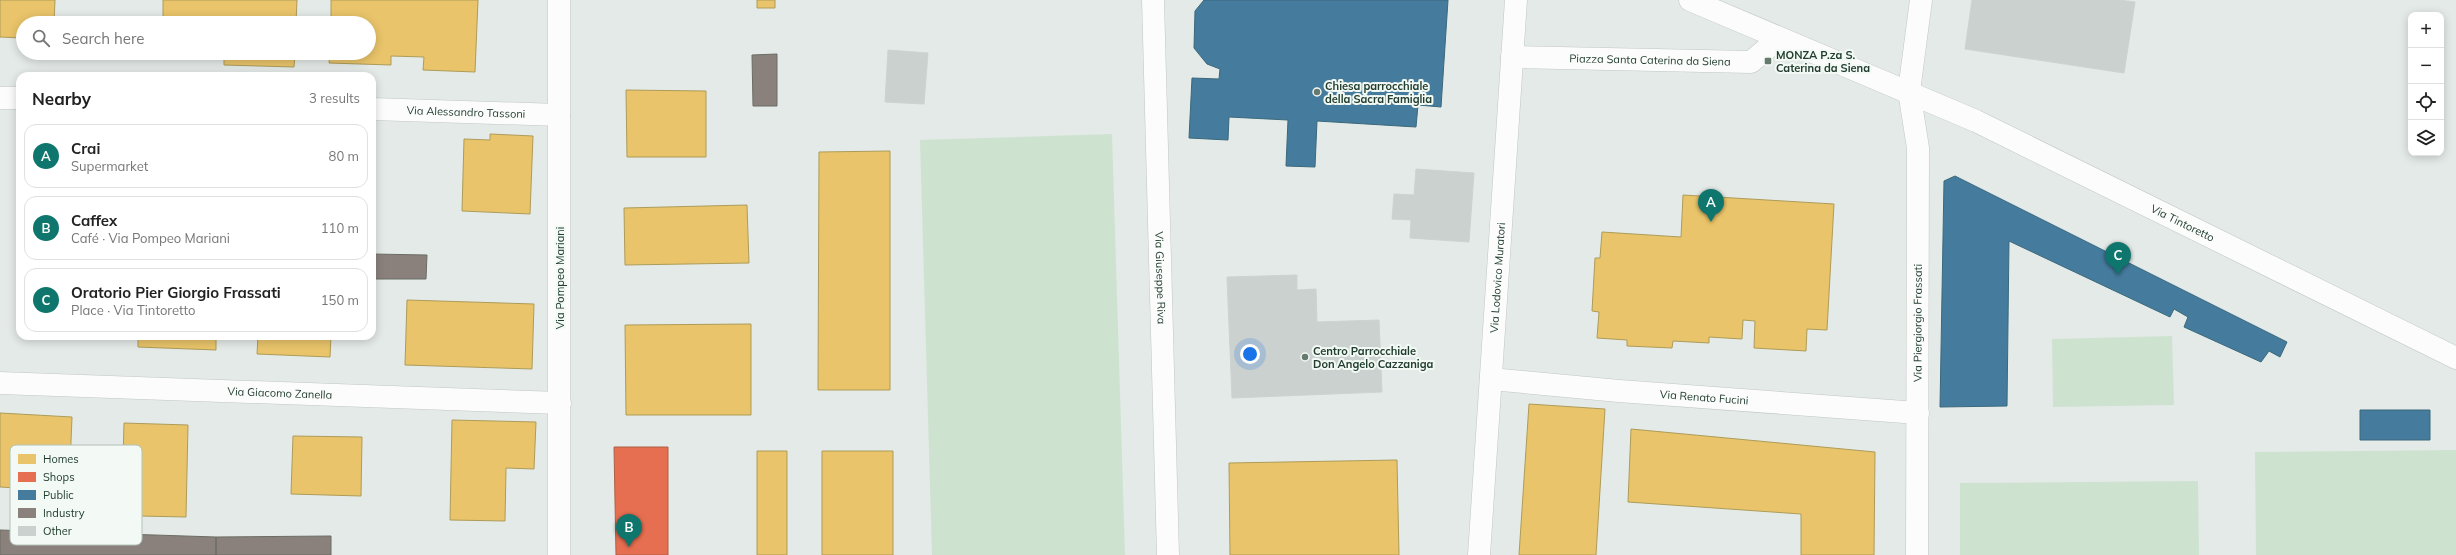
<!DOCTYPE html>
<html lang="en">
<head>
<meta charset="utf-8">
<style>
	body { margin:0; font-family:Mulish,sans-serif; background:#f6f6f6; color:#222 }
	.controls { position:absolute; right:12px; top:12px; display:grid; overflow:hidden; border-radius:8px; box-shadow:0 2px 10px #0003 }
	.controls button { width:36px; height:36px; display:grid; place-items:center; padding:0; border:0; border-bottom:1px solid #e0e0e0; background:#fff; color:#222; font:20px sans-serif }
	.you { position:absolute; left:1250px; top:354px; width:14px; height:14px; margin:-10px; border:3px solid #fff; border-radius:50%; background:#1a73e8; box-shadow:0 0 0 6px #1a73e833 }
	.badge { display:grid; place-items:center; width:26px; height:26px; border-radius:50%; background:#0f766e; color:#fff; font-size:13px; font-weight:700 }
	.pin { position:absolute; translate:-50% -33px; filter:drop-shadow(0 1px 2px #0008) }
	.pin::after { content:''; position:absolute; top:21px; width:14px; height:12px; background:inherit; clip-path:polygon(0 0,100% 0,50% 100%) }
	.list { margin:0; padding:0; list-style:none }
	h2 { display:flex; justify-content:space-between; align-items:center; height:52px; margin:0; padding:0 16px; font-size:17px }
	h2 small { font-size:13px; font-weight:400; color:#767676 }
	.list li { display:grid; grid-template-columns:26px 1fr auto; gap:12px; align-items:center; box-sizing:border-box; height:64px; margin:0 8px 8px; padding:0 8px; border:1px solid #e0e0e0; border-radius:12px }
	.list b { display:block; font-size:15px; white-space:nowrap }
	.list p { margin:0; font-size:13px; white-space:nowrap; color:#767676 }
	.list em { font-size:13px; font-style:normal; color:#767676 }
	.icon { flex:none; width:22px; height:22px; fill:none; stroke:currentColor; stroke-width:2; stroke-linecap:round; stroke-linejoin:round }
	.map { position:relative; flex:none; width:2456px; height:555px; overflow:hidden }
	.search { position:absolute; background:#fff; box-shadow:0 2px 10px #0003; left:16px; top:16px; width:360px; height:44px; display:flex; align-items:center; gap:10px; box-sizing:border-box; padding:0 14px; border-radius:22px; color:#767676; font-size:15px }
	.panel { position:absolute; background:#fff; box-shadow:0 2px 10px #0003; left:16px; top:72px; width:360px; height:268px; border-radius:12px }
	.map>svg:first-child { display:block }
	.green { fill:#cde3d0 }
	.homes { fill:#e9c46a; stroke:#ad9c59 }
	.shops { fill:#e76f51; stroke:#ac6047 }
	.public { fill:#457b9d; stroke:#3a697c }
	.industry { fill:#8a817c; stroke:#6b6d65 }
	.building { fill:#cbd1ce; stroke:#cdd3cf }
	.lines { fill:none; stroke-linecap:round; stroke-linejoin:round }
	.street-casing { stroke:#c1c7c4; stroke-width:23 }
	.secondary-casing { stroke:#c0c7c4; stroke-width:23 }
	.street { stroke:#fbfcfb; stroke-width:22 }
	.secondary { stroke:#fbfcfb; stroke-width:22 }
	.poi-dot { fill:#667a70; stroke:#f3f9f4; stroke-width:1.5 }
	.labels { text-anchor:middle; stroke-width:4; stroke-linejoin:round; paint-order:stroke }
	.poi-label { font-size:11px; font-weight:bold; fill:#223e30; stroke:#f3f9f4; text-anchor:start }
	.street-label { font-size:11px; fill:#223e30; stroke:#f3f9f4 }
	.key { fill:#f3f9f4; stroke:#b4c1b9; stroke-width:1 }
	.key-label { font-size:11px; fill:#223e30 }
</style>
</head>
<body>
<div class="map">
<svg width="2456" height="555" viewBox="0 0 2456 555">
	<rect width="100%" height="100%" fill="#e4eae7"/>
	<!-- green -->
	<path class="green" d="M1112,134L1125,555H932L920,140Z
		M2172,336L2174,405L2053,407L2052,339Z
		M2456,450V555H2256L2255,452Z
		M2198,481L2199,555H1960V483Z"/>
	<!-- homes -->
	<path class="homes" d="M0,0H55L54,23H23L22,38L0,37Z
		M163,0H297L296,23H163Z
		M331,0H478L475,72L423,70L424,57L391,56V65L329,63L330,53H369V23H331Z
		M757,0H775V8H757Z
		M162,53H295L294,67L224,65V58L161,56Z
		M626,90L706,91V157H627Z
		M490,134L533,136L530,214L462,211L464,139L490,140Z
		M890,151V390H818L819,152Z
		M1683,195L1834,204L1827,330L1807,329L1806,351L1754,348L1755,321L1743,320L1742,339L1709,337V343L1673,341L1672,348L1627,346V340L1597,338L1599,312L1592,311L1595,258H1600L1602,232L1681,237Z
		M747,205L749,263L625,265L624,208Z
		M407,300L534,304L532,369L405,365Z
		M751,324V415H626L625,325Z
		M30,336H73V339L30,338Z
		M138,336H216V350L138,347Z
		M258,336H331L330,357L257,354Z
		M1529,404L1605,409L1596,555H1519Z
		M0,413L72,417L69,491L0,487Z
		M452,420L536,422L534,469L506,468L505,521L450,520Z
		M124,423L188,425L186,517L140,516L141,499H122Z
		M1631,429L1875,452L1874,555H1801V514L1628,502Z
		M293,436L362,437L361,496L291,494Z
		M757,451H787V555H757Z
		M822,451H893V555H822Z
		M1397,460L1399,555H1230L1229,463Z"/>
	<!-- shops -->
	<path class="shops" d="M614,447H668V555H616Z"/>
	<!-- public -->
	<path class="public" d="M1204,0H1448L1441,107L1418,105L1416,127L1317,121L1315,167L1286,166L1288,120L1229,117L1228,140L1189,138L1192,78L1219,79L1220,69L1207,64L1194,48L1195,11Z
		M1955,176L2287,342L2280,357L2269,351L2261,362L2184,327L2188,317L2174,309L2170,317L2009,241L2007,406L1940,407L1944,181Z
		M2360,410H2430V440H2360Z"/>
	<!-- industry -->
	<path class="industry" d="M777,54V106H753L752,55Z
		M372,254L427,255L426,279H372Z
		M0,530L216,537V555H0Z
		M331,536V555H216V537Z"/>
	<!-- building -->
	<path class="building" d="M1972,0H2119L2135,2L2124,73L1965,49Z
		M888,50L928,53L924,104L885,102Z
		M1416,169L1474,173L1469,242L1410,238L1411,220L1392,219L1394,194L1414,195Z
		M1297,275V290L1316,289L1317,322L1379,320L1382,392L1232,398L1227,277Z"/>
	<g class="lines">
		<!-- street casing -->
		<g class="street-casing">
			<g id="street">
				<path id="s1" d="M1153,0L1168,555"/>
				<path id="s2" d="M1512,57L1751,62L1779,38"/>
				<path d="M0,98H20"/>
				<path id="s3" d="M372,109L559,115"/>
				<path id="s4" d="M1491,379L1619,391L1918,413"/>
				<path id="s5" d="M0,383L560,403"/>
				<path d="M559,555V0"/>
				<path id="s6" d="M1479,555L1516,0"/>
				<path id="s7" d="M1917,555L1918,148L1909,91L1921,0"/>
			</g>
		</g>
		<!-- secondary casing -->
		<g class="secondary-casing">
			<g id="secondary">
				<path id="s8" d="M1690,0L1976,121L2456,358"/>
			</g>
		</g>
		<!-- street -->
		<use href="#street" class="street"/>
		<!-- secondary -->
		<use href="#secondary" class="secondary"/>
	</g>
	<!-- markers -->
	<g class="poi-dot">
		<rect x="1764" y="57" width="8" height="8" rx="2"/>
		<circle cx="1317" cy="92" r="4"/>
		<circle cx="1305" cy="357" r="4"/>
	</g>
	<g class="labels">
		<!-- poi labels -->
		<g class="poi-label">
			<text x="1776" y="59">MONZA P.za S.<tspan x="1776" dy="13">Caterina da Siena</tspan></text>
			<text x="1325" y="90">Chiesa parrocchiale<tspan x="1325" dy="13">della Sacra Famiglia</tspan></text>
			<text x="1313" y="355">Centro Parrocchiale<tspan x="1313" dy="13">Don Angelo Cazzaniga</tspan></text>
		</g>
		<!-- street labels -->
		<g class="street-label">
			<text dy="4" stroke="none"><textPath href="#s2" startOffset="138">Piazza Santa Caterina da Siena</textPath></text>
			<text dy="4" stroke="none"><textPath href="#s3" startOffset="94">Via Alessandro Tassoni</textPath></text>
			<text dy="4" stroke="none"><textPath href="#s8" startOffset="541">Via Tintoretto</textPath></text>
			<text dy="4" stroke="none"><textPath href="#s1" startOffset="278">Via Giuseppe Riva</textPath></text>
			<text transform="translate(560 278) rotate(-90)" y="4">Via Pompeo Mariani</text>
			<text dy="4" stroke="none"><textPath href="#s6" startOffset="278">Via Lodovico Muratori</textPath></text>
			<text dy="4" stroke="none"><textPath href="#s7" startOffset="232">Via Piergiorgio Frassati</textPath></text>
			<text dy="4" stroke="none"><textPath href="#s5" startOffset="280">Via Giacomo Zanella</textPath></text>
			<text dy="4" stroke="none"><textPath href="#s4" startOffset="214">Via Renato Fucini</textPath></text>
		</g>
	</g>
	<!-- legend -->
	<rect x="10" y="445" width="132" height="100" rx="6" class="key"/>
	<rect x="18" y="454" width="18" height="10" fill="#e9c46a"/>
	<rect x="18" y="472" width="18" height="10" fill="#e76f51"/>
	<rect x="18" y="490" width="18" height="10" fill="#457b9d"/>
	<rect x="18" y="508" width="18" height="10" fill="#8a817c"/>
	<rect x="18" y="526" width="18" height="10" fill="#cbd1ce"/>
	<g class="key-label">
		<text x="43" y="463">Homes</text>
		<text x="43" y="481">Shops</text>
		<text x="43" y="499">Public</text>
		<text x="43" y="517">Industry</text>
		<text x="43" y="535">Other</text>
	</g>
</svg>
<div class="controls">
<button>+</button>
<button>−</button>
<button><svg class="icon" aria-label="locate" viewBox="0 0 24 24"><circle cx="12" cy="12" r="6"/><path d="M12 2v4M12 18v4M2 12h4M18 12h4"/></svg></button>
<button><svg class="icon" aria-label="layers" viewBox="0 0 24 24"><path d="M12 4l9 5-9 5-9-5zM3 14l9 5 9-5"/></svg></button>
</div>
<div class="you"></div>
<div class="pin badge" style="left:1711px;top:222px">A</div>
<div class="pin badge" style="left:629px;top:547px">B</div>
<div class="pin badge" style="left:2118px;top:275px">C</div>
<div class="search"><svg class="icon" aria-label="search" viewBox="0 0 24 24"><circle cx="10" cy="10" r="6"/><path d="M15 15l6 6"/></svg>Search here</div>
<section class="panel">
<h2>Nearby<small>3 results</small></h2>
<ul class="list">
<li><span class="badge">A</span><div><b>Crai</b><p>Supermarket</p></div><em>80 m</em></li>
<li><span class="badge">B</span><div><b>Caffex</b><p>Café · Via Pompeo Mariani</p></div><em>110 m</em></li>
<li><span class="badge">C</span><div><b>Oratorio Pier Giorgio Frassati</b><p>Place · Via Tintoretto</p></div><em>150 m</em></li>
</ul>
</section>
</div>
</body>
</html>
